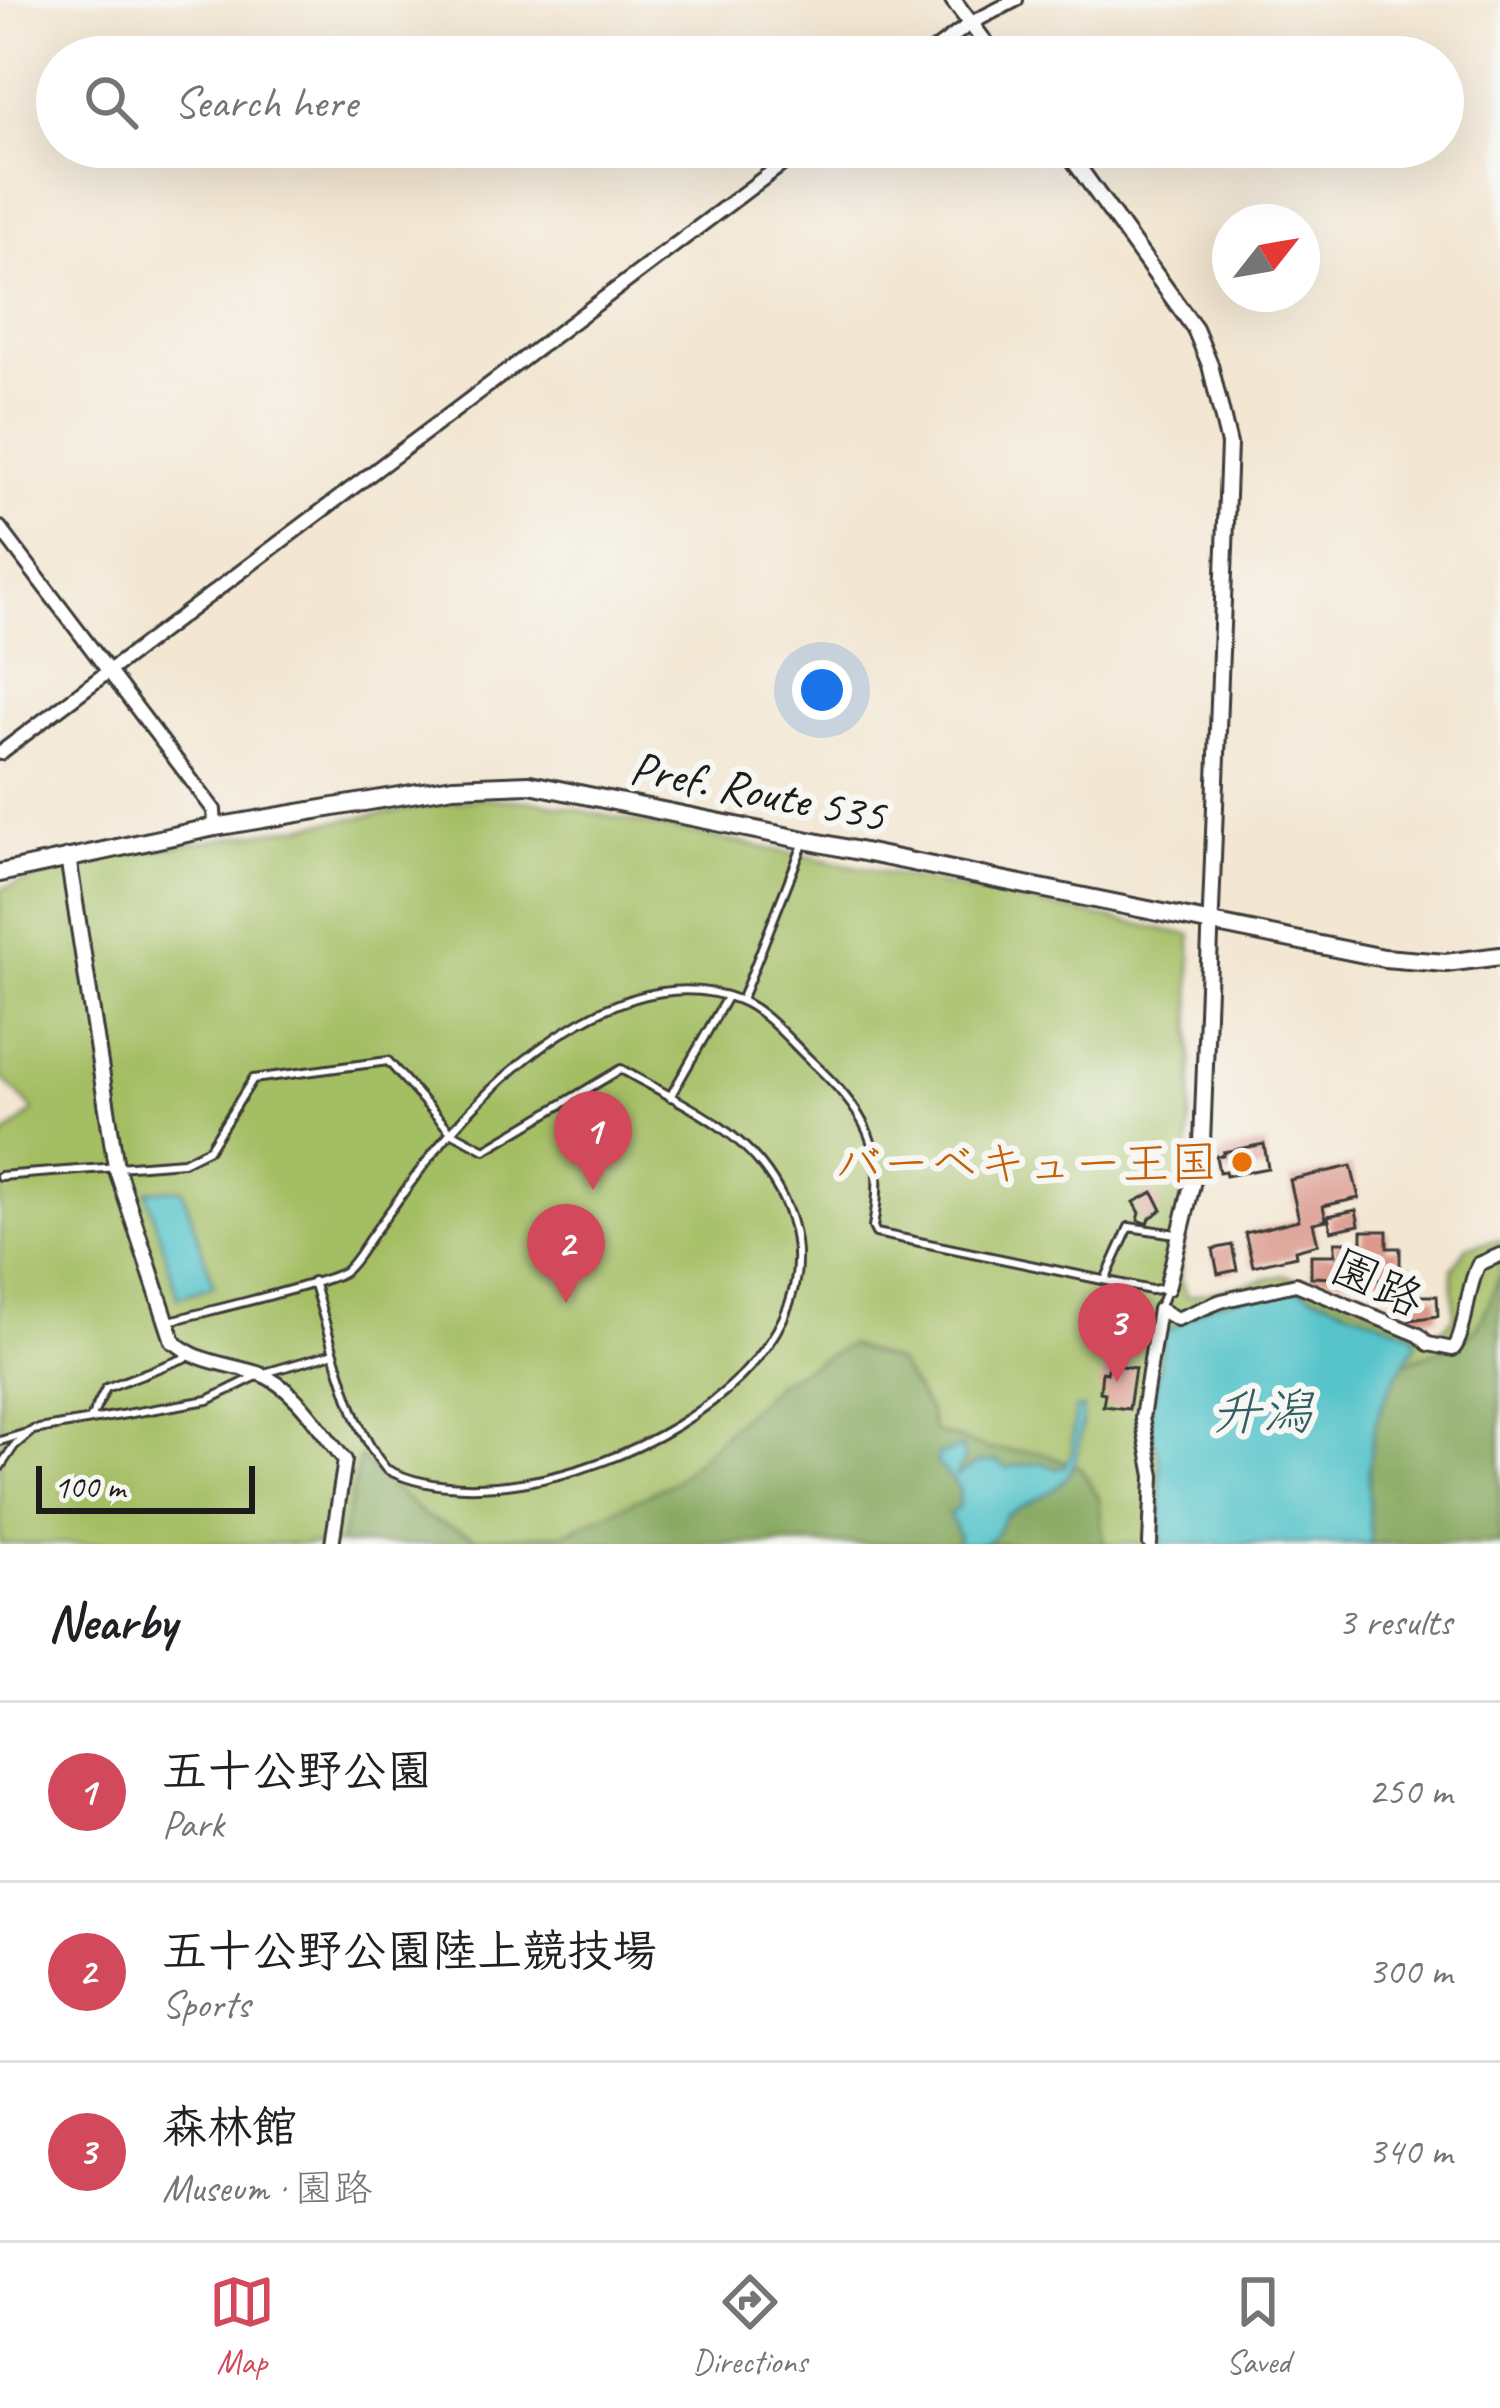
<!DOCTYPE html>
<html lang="en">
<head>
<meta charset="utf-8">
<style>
	body { margin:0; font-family:Caveat,"Klee One",sans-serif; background:#f6f6f6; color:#202124 }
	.compass { position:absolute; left:1212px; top:204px; width:108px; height:108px; border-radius:50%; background:#fff; box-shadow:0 12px 48px #0002; rotate:59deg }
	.scale { position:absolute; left:36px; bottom:30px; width:219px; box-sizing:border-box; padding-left:12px; border:6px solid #1c1c1c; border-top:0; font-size:33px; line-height:42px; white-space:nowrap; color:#1c1c1c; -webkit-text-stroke:9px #f6f6f2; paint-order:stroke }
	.you { position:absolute; left:822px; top:690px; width:42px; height:42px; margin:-30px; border:9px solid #fff; border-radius:50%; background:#1a73e8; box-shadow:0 0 0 18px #1a73e833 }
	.badge { display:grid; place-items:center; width:78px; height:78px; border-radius:50%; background:#d1495b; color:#fff; font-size:39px; font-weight:700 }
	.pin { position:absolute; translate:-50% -99px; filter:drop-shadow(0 3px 6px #0008) }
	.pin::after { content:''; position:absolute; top:63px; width:42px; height:36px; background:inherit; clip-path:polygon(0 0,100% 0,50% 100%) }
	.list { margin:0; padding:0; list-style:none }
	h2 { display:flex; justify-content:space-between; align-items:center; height:156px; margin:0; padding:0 48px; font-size:51px }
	h2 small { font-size:39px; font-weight:400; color:#757577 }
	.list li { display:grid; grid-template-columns:78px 1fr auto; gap:36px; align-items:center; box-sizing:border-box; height:180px; padding:0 48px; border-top:3px solid #e0e0e0 }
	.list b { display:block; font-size:45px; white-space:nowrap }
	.list p { margin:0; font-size:39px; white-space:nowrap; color:#757577 }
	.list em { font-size:39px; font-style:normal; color:#757577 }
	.icon { flex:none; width:66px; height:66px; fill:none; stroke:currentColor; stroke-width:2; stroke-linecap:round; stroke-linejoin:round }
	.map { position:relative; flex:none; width:1500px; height:1544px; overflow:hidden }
	.search { position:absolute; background:#fff; box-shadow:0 12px 48px #0002; left:36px; right:36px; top:36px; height:132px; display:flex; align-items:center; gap:30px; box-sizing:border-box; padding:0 42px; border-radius:66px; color:#757577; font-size:45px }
	.sheet { height:696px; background:#fff }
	nav { display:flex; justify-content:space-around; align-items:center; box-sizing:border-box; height:168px; border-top:3px solid #e0e0e0; background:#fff; font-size:33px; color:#757577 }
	nav a { display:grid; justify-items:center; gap:6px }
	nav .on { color:#d1495b }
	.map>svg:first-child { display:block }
	.green { fill:#a4be64; stroke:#606d40; stroke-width:3 }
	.forest { fill:#83a55a; stroke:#50603b; stroke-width:3 }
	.water { fill:#56c4ca; stroke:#397073; stroke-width:3 }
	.building { fill:#db988b }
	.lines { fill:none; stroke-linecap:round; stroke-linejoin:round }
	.service-casing { stroke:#3c3a37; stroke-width:12 }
	.minor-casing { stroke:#3c3a37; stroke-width:18 }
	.tertiary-casing { stroke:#3c3a37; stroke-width:20 }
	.secondary-casing { stroke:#3c3a37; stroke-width:22 }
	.service { stroke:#fff; stroke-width:6 }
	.minor { stroke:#fff; stroke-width:12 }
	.tertiary { stroke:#fff; stroke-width:14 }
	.secondary { stroke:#fff; stroke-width:16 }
	.food-dot { fill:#e8710a; stroke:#f6f6f2; stroke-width:4.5 }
	.labels { text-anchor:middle; stroke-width:12; stroke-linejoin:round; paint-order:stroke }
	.street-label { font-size:48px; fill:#1c1c1c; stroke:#f6f6f2 }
	.food-label { font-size:48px; fill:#c56008; stroke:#f6f6f2; text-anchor:end }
	.water-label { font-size:51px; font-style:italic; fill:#335f62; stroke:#f6f6f2 }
</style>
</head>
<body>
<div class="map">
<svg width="1500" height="1544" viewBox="0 0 1500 1544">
	<rect width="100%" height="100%" fill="#f6f6f2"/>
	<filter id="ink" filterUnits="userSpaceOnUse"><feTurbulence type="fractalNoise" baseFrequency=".00833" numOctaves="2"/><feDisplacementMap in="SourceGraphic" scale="24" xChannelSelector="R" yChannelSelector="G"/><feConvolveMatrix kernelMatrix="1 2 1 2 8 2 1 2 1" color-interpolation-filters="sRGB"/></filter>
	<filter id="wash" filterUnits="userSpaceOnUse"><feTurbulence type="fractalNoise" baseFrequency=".004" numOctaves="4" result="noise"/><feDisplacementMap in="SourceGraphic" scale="48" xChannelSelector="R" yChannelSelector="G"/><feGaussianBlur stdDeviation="2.7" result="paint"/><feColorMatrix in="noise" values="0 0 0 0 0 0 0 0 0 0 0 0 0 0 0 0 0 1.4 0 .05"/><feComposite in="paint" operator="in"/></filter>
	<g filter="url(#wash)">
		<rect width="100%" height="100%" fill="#f3e6d2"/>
		<!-- green -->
		<path class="green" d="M482,798L541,802L1191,935L1192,1088L1180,1278L1187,1297L1285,1275L1432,1332L1443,1329L1454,1317L1452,1269L1467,1246L1500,1240V1544H0V1140L34,1111L0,1076V889L107,857Z"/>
		<!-- forest -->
		<path class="forest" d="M1500,1274V1544H1339L1388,1370C1414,1354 1456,1353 1476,1328C1487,1314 1493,1290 1500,1274Z
			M849,1345L897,1362L929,1411L934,1431L989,1449L1038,1452L1080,1467L1099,1498L1104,1544H340L360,1458L426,1517L477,1538L563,1534L674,1482L778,1382Z"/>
		<!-- water -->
		<path class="water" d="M182,1189L214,1286L178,1297L146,1191Z
			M1293,1287L1413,1333L1417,1344C1364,1417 1366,1457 1371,1544H1161L1160,1462L1150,1423L1164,1333L1211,1304Z
			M1075,1409H1083C1078,1485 1066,1484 1006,1515C991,1544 994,1544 956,1544L959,1537L949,1513L958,1509L959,1488L937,1463L938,1455L962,1448L964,1460L956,1476L978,1463L997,1461L1007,1468L1040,1462L1058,1469L1065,1466L1072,1451Z"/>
		<g id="blocks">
			<!-- building -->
			<path class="building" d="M1264,1144L1268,1168L1226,1176L1225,1171L1219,1172L1216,1156L1223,1155V1152Z
				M1351,1166L1359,1198L1323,1206L1326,1220L1313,1223L1318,1244L1295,1250L1296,1256L1253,1266L1245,1233L1299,1220L1290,1180Z
				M1153,1192L1162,1210L1150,1218L1148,1224L1138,1220L1140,1213L1134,1202Z
				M1356,1210L1359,1225L1331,1231L1328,1216Z
				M1362,1231H1387V1248H1400V1270H1405V1279H1411V1296H1437L1438,1316L1410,1320V1310H1397L1396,1294H1389V1280L1311,1277V1255H1335V1242H1362Z
				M1232,1245L1237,1270L1218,1274L1213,1249Z
				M1109,1364L1135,1368L1129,1409L1103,1406L1105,1393L1100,1392L1102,1372L1107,1373Z"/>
		</g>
	</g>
	<g filter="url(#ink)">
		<use href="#blocks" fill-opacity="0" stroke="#3c3a37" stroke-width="3"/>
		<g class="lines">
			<!-- service casing -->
			<g class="service-casing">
				<path id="service" d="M741,1001L804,842
					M670,1097L727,997
					M0,1176L183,1162L209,1149L253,1079L388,1061L451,1132L485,1150L621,1069C676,1101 738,1125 773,1181C894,1374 526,1544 386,1469C358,1435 347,1394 334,1353
					M1105,1280L1129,1227L1176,1234
					M170,1321C198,1313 330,1283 345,1271C356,1262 364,1246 373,1234C398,1201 422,1165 450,1133C516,1057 632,959 739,1000C765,1010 789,1040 809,1059C867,1113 887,1147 873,1227L876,1233L1151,1290L1167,1288L1160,1306
					M90,1420L106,1388L190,1356
					M0,1441L30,1432
					M0,1467L14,1446L33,1430L208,1400L261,1374L334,1353L313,1281"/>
			</g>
			<!-- minor casing -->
			<g class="minor-casing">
				<path id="minor" d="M925,57L971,23L1016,0
					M0,528L214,810L215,827
					M0,753L805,147
					M173,1341C199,1364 228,1363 260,1374C295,1387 321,1432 345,1460L332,1544
					M1150,1544L1153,1476L1142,1418L1159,1309L1177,1319L1221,1301L1296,1284L1419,1335L1428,1344L1453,1349C1466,1336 1466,1287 1479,1264L1500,1255"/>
			</g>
			<!-- tertiary casing -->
			<g class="tertiary-casing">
				<path id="tertiary" d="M953,0L996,57
					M1064,147L1195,329L1210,365L1229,444L1202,1143L1167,1288
					M68,857L116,1167L173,1341"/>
			</g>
			<!-- secondary casing -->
			<g class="secondary-casing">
				<path id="secondary" d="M0,873L215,827L453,787L530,784L1384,958L1446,963L1500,956"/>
			</g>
			<!-- service -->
			<use href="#service" class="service"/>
			<!-- minor -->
			<use href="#minor" class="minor"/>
			<!-- tertiary -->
			<use href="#tertiary" class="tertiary"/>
			<!-- secondary -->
			<use href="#secondary" class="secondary"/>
		</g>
	</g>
	<!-- markers -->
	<circle class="food-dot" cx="1242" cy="1162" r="12"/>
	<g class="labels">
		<!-- street labels -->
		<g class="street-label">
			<text transform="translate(758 790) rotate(11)" y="17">Pref. Route 535</text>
			<text transform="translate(1378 1282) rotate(25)" y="17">園路</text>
		</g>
		<!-- food labels -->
		<g class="food-label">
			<text x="1218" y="1179">バーベキュー王国</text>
		</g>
		<!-- water labels -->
		<g class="water-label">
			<text x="1262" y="1429">升潟</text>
		</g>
	</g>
</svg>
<svg class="compass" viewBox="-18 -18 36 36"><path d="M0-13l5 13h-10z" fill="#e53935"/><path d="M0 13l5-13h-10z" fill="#757577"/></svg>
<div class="scale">100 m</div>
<div class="you"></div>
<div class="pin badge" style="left:593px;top:1190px">1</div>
<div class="pin badge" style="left:566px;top:1303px">2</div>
<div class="pin badge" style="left:1117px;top:1382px">3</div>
<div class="search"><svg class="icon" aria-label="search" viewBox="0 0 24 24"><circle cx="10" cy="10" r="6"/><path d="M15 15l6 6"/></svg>Search here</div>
</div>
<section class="sheet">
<h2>Nearby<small>3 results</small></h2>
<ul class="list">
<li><span class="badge">1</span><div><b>五十公野公園</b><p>Park</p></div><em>250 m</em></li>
<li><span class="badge">2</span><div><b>五十公野公園陸上競技場</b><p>Sports</p></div><em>300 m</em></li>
<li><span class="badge">3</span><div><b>森林館</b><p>Museum · 園路</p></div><em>340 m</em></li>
</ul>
</section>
<nav>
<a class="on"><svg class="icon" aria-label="map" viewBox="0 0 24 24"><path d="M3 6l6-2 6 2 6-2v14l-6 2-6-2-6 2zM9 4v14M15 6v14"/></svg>Map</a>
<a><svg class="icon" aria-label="directions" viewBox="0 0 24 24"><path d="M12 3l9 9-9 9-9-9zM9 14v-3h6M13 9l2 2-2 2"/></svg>Directions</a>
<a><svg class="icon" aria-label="saved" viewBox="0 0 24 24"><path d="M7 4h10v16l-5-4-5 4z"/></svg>Saved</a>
</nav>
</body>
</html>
